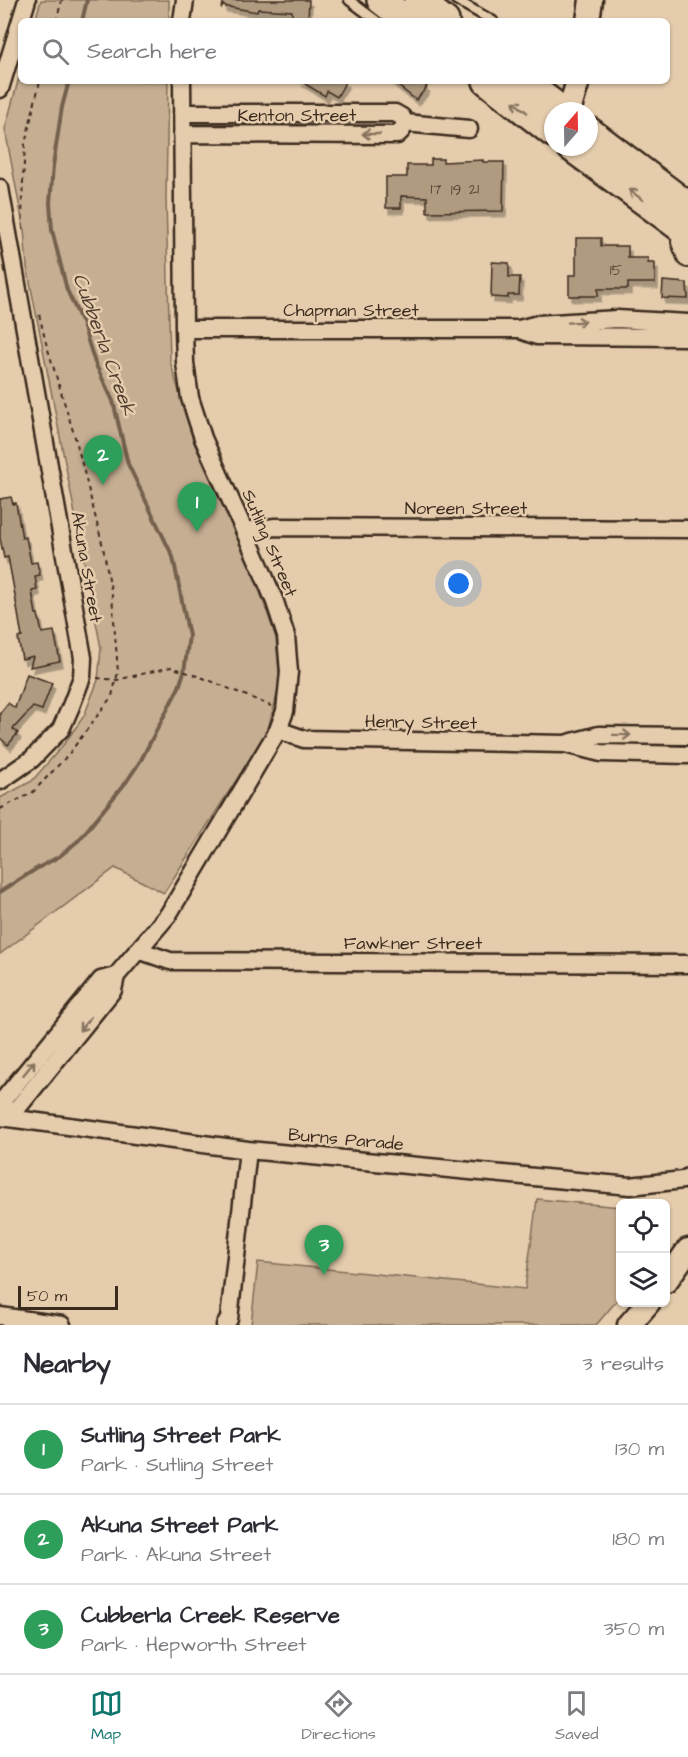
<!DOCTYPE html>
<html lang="en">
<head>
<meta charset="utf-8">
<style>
	body { margin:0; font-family:"Architects Daughter",sans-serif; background:#f7f7f7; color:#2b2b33 }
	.controls { position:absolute; right:18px; bottom:18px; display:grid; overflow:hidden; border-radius:9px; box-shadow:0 2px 4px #0004 }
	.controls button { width:54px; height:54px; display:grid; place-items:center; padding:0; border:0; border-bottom:2px solid #e1e1e2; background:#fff; color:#2b2b33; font:30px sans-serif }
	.compass { position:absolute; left:544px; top:102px; width:54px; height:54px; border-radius:50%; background:#fff; box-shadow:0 2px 4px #0004; rotate:20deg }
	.scale { position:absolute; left:18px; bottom:15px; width:100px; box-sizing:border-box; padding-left:6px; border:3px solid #3b2a1e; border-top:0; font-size:16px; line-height:21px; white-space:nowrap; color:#3b2a1e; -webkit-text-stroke:4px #e4ccac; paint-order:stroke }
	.you { position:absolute; left:459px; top:584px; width:21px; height:21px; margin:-15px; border:4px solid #fff; border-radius:50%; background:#1a73e8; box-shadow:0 0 0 9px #1a73e833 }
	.badge { display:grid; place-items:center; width:39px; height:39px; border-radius:50%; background:#0f766e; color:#fff; font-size:20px; font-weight:700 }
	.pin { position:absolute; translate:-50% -50px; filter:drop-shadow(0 2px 3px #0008) }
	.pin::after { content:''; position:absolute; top:32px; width:21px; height:18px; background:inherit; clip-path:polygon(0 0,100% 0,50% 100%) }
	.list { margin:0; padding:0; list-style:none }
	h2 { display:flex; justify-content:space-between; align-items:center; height:78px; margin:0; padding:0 24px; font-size:26px }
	h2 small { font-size:20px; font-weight:400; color:#7c7c81 }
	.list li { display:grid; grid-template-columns:39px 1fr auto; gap:18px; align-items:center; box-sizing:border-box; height:90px; padding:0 24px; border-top:2px solid #e1e1e2 }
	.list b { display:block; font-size:22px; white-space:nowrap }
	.list p { margin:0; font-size:20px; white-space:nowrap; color:#7c7c81 }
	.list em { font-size:20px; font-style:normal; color:#7c7c81 }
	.icon { flex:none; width:33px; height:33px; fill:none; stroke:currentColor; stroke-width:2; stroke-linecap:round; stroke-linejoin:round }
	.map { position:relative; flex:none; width:688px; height:1325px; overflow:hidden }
	.search { position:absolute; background:#fff; box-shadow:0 2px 4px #0004; left:18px; right:18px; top:18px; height:66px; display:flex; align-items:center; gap:15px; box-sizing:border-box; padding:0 21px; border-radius:9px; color:#7c7c81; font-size:22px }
	.sheet { height:348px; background:#fff }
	nav { display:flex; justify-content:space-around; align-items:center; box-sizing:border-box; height:84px; border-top:2px solid #e1e1e2; background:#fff; font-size:16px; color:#7c7c81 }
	nav a { display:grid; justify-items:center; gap:3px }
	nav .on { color:#0f766e }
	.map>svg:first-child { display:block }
	.green { fill:#c5ae92; stroke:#806c58; stroke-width:1.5 }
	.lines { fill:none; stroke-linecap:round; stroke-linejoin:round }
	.stream { stroke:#74614e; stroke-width:4 }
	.building { fill:#b09a80; stroke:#3b2a1e; stroke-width:1.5; filter:url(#shadow) }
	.service-casing { stroke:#3b2a1e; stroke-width:13 }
	.minor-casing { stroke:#3b2a1e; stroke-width:21 }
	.tertiary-casing { stroke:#3b2a1e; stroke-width:24 }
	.secondary-casing { stroke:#3b2a1e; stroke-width:27 }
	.trunk-casing { stroke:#3b2a1e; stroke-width:32 }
	.path { stroke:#3b2a1e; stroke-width:2; stroke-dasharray:4.5 4.5; stroke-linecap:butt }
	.service { stroke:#e4ccac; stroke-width:8 }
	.minor { stroke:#e4ccac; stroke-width:16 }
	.tertiary { stroke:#e4ccac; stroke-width:20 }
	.secondary { stroke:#e4ccac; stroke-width:22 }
	.trunk { stroke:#e4ccac; stroke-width:27 }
	.oneway { stroke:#87735e }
	.labels { text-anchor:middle; stroke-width:5; stroke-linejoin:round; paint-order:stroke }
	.number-label { font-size:15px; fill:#584636 }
	.street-label { font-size:18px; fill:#3b2a1e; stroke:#e4ccac }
	.water-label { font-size:20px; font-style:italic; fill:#4e3c2e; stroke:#e4ccac }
</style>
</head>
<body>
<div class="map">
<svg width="688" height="1325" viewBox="0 0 688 1325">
	<defs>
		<filter id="shadow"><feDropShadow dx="3" dy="5.5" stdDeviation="0" flood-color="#0004"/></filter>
	</defs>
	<rect width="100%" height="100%" fill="#e4ccac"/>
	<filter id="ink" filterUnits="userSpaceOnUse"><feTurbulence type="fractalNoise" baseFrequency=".0167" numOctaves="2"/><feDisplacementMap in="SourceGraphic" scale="12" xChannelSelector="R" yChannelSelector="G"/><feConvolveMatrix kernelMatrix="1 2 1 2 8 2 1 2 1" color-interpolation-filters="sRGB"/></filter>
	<g filter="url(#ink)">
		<!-- green -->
		<path class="green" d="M41,0H169V21H35Z
			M21,70V81H168L166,198L170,361L194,443L251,566L276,638L280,684L267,732L164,893L115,868L0,954V798L32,781L64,744L84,716L98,680L101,648L27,267L24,230L5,129Z
			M537,1199L620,1207V1297L596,1325H251L258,1262L525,1289Z"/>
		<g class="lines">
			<!-- stream -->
			<path class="stream" d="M82,21L87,0
				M0,892L36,869L60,856L79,840L127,781L141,760L179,687L184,672L189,636L173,557L128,464L113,401L95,363L83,325L67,290L52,230L50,203L53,166L62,107L69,81"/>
		</g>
		<!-- building -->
		<path class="building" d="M223,0H309L308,21H292V11L258,9L257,12L223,6Z
			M300,81H346L337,97L327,91L325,96Z
			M392,81H420L427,87L416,100Z
			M431,159H443V162L483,160V162H504L503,211L427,212V197L401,196V208H386V177H407V165H431Z
			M576,238H601V246H628V258H648V263H655V283H628V289H598V296H569V275H576Z
			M492,262L509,263V277H520L519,295H508V298L491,297Z
			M663,281L687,283L688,299L662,298Z
			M11,497L13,504L16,503L22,538L26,537L31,563L37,562L40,575L35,576L37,590L32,591L36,614H38L42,633L54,631L60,661L30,667L33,656L22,659L18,638L22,637L13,584L8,557L4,558L0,538V499Z
			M27,674L52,683L42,710L33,707L13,729L18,733L8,745L0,738V713L8,703L15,708Z"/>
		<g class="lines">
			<!-- service casing -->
			<g class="service-casing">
				<path id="service" d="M349,0L377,21
					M456,0L493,21"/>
			</g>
			<!-- minor casing -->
			<g class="minor-casing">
				<path id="minor" d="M182,21L185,0
					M0,89L27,0
					M182,113H395L402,117L405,123L402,130L397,135L182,134
					M405,123L469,129
					M0,188L83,658L82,677L71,706L61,729L32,759L0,781
					M184,329H519L538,324L617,319L688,323
					M523,331L537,336L688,337
					M245,531L275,527L688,529
					M278,730L304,739L565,744L601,753L688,755
					M565,744L599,735L688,736
					M138,950L170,961L688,964
					M116,976L101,980L3,1100L5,1117L16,1110L113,990L116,976L168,915L278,730L285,711L289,672L286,636L275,602L260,566L203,438L190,398L185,363L184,329L182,81
					M1,1117L248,1150L630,1186L683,1180L688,1177
					M0,1316L62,1325
					M225,1325L229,1319L248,1150"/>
			</g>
			<!-- tertiary casing -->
			<g class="tertiary-casing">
				<path id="tertiary" d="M683,230L682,242L688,257"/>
			</g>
			<!-- secondary casing -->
			<g class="secondary-casing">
				<path id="secondary" d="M588,21L591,0
					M569,111L578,81
					M666,1281L688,1250
					M629,1325L649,1302"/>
			</g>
			<!-- trunk casing -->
			<g class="trunk-casing">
				<path id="trunk" d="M381,0L408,21
					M418,0L445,21
					M487,81L553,133
					M523,81L563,111
					M589,131L688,206
					M571,147L688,233"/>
			</g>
			<!-- path -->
			<path class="path" d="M221,9L225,0
				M56,21L62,0
				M23,229L22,200L25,144L40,81
				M97,678L117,680L171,667L206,679L271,706
				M0,809L32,793L68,755L112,696L118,672L112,595L103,547L77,444L46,343L39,314"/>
			<!-- service -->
			<use href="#service" class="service"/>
			<!-- minor -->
			<use href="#minor" class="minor"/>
			<!-- tertiary -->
			<use href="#tertiary" class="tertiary"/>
			<!-- secondary -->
			<use href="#secondary" class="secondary"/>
			<!-- trunk -->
			<use href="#trunk" class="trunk"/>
		</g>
		<!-- one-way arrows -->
		<defs><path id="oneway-shaft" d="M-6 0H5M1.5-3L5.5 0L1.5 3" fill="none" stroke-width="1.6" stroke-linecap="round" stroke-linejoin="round" transform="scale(1.5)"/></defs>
		<g class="oneway">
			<use href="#oneway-shaft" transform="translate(520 107) rotate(-142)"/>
			<use href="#oneway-shaft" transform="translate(371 134) rotate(-180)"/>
			<use href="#oneway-shaft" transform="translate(636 195) rotate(-143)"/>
			<use href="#oneway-shaft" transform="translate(577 322) rotate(-4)"/>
			<use href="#oneway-shaft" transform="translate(622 735) rotate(1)"/>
			<use href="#oneway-shaft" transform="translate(85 1024) rotate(129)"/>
			<use href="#oneway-shaft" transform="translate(29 1068) rotate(-51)"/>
		</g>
	</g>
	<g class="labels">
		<!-- number labels -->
		<g class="number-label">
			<text x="436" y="194">17</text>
			<text x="474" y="194">21</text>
			<text x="456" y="195">19</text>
			<text x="616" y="275">15</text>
		</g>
		<!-- street labels -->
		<g class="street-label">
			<text x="297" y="121">Kenton Street</text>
			<text x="351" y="316">Chapman Street</text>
			<text x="466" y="514">Noreen Street</text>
			<text transform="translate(270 543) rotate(67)" y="6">Sutling Street</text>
			<text transform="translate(87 567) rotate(80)" y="6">Akuna Street</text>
			<text transform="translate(421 722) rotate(1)" y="6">Henry Street</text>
			<text x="413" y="949">Fawkner Street</text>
			<text transform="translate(346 1139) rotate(5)" y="6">Burns Parade</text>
		</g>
		<!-- water labels -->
		<g class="water-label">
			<text transform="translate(105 344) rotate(70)" y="7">Cubberla Creek</text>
		</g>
	</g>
</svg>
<div class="controls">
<button><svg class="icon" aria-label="locate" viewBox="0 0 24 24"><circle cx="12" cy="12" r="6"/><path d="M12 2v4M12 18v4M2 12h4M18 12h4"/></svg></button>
<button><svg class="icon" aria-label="layers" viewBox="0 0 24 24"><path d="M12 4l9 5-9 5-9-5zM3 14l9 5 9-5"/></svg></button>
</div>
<svg class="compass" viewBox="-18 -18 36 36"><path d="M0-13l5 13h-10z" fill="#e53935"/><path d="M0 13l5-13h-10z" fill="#7c7c81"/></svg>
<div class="scale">50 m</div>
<div class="you"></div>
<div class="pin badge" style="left:197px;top:532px;background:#2e9e5b">1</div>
<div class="pin badge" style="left:103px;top:485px;background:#2e9e5b">2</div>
<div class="pin badge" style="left:324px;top:1275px;background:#2e9e5b">3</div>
<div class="search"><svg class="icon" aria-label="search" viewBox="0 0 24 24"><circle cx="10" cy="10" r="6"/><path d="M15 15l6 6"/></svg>Search here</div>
</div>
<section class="sheet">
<h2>Nearby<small>3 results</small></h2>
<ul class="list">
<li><span class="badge" style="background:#2e9e5b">1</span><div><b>Sutling Street Park</b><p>Park · Sutling Street</p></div><em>130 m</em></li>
<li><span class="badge" style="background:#2e9e5b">2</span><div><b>Akuna Street Park</b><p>Park · Akuna Street</p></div><em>180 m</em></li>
<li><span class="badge" style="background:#2e9e5b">3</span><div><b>Cubberla Creek Reserve</b><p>Park · Hepworth Street</p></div><em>350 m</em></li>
</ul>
</section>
<nav>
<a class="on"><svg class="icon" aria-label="map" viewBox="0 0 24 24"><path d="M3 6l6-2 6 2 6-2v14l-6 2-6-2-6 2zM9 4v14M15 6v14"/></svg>Map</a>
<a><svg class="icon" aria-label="directions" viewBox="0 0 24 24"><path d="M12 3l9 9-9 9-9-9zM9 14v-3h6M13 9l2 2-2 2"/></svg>Directions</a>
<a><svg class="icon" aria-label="saved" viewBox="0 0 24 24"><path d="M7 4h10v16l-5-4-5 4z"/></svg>Saved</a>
</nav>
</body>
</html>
